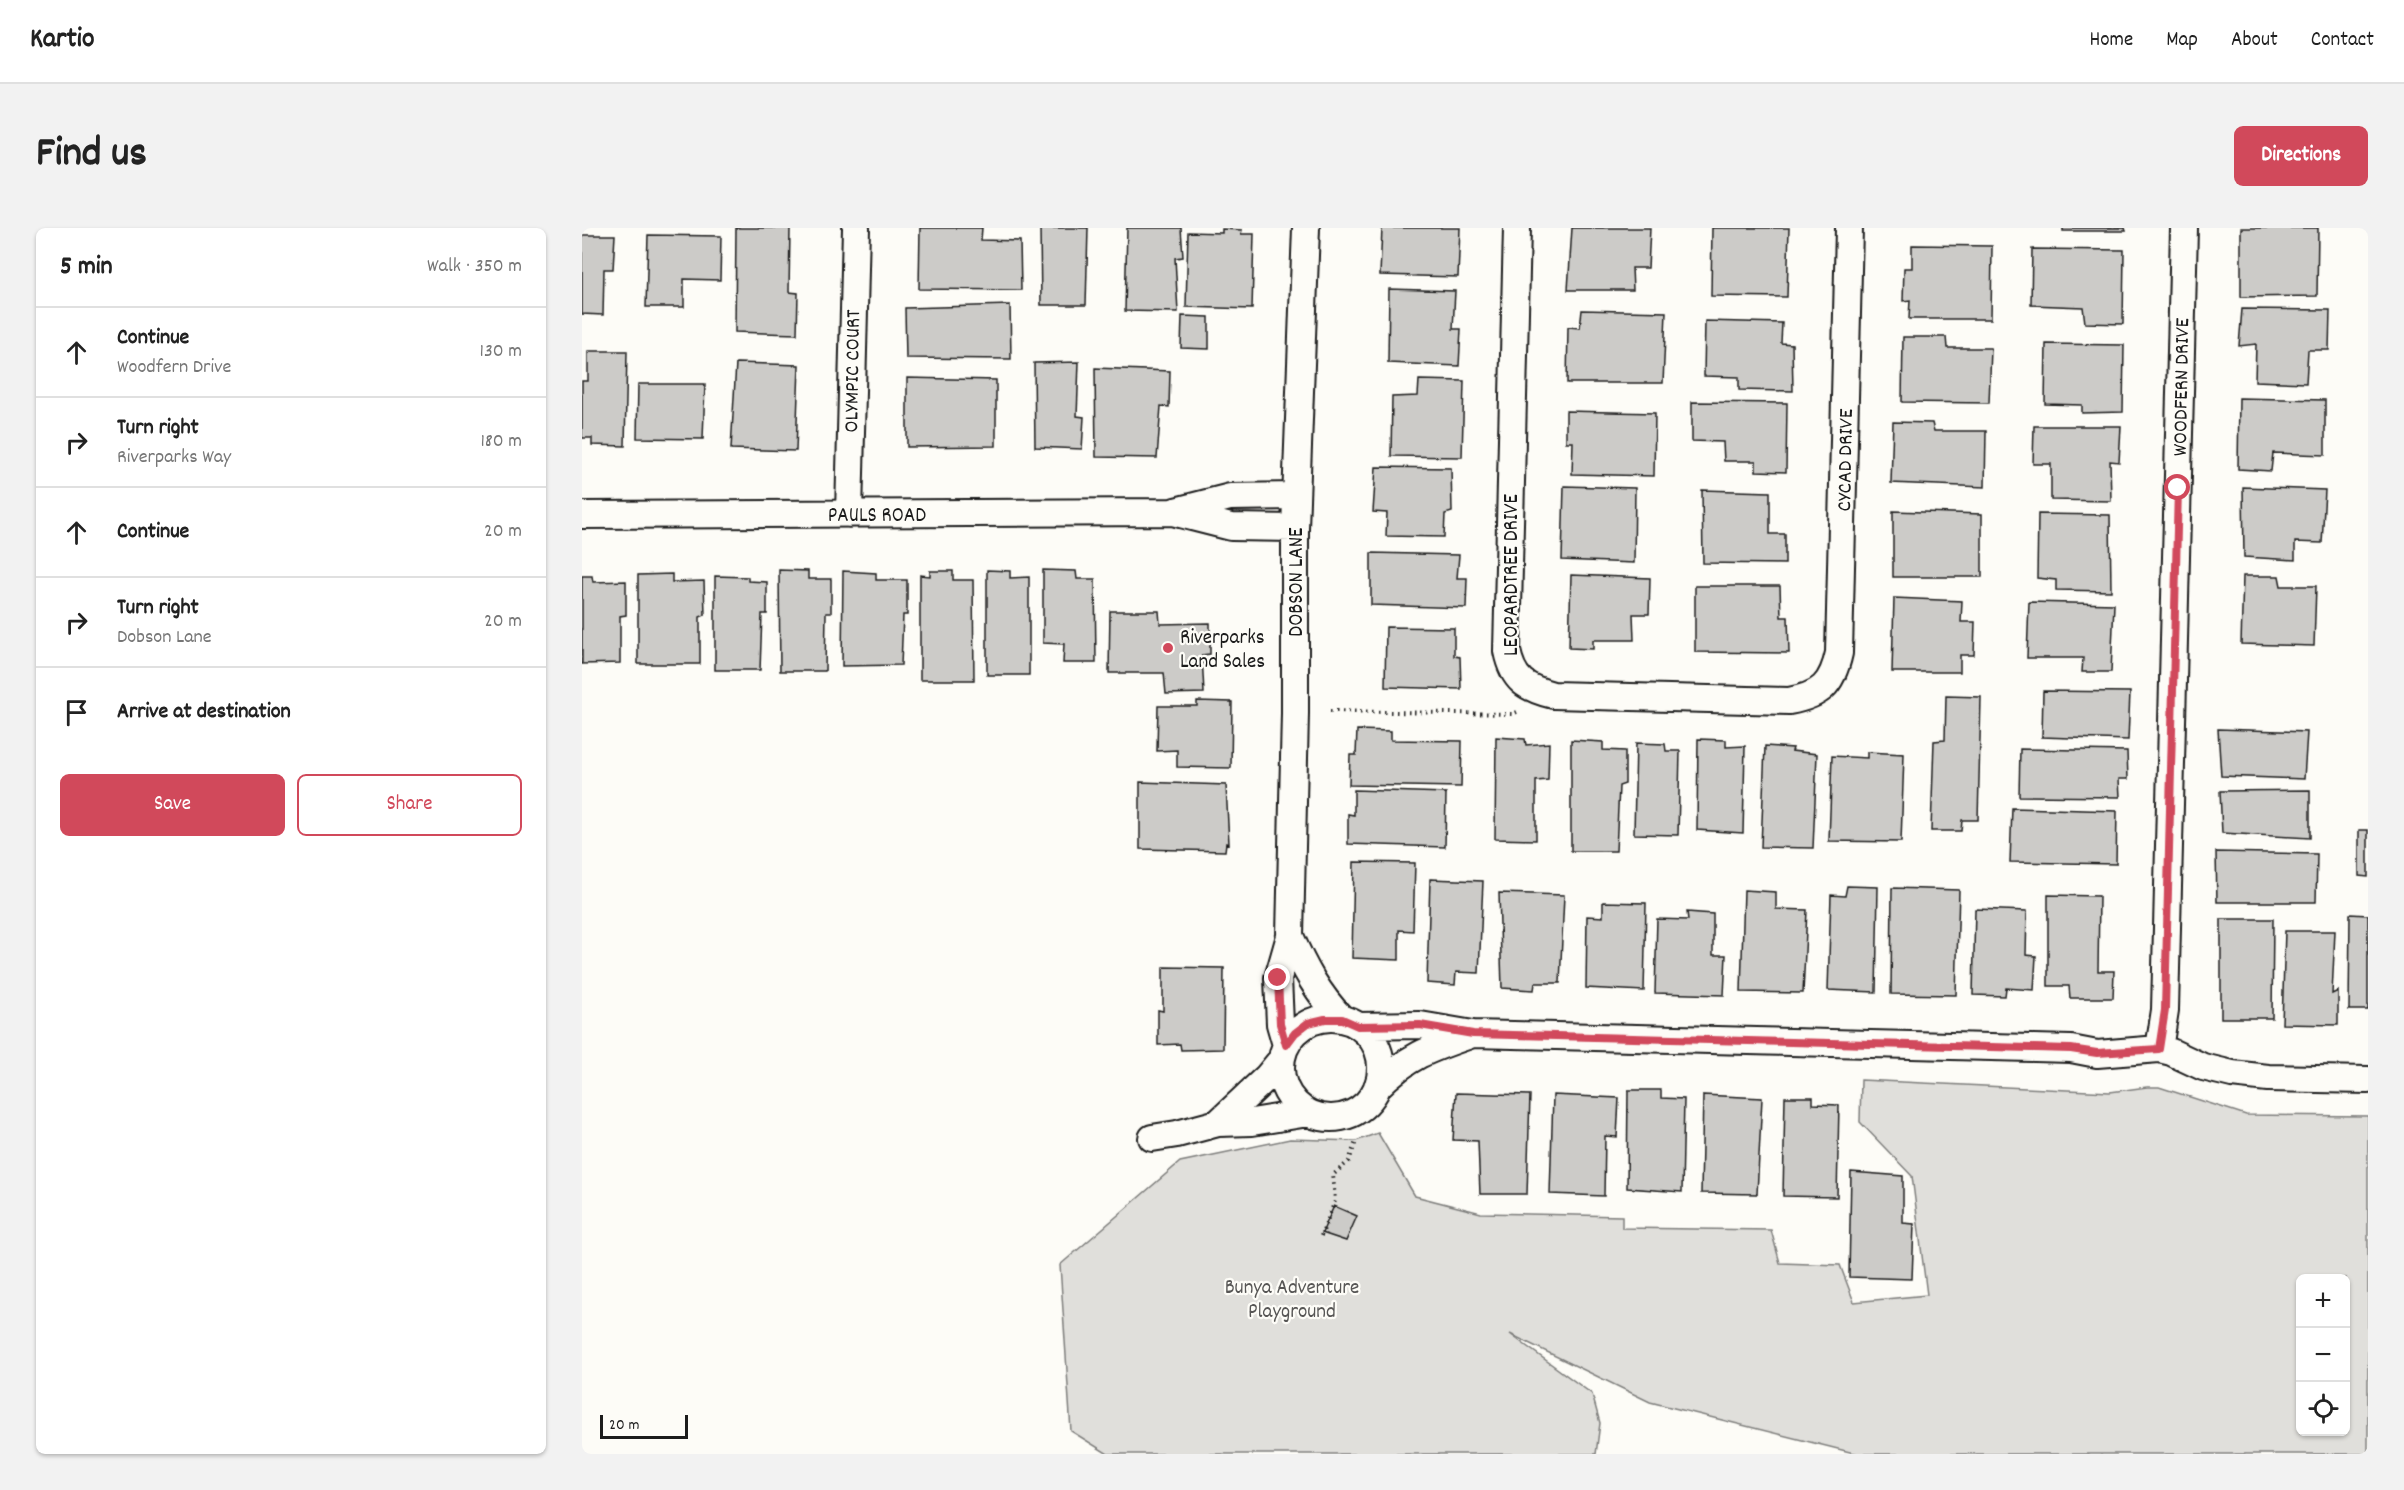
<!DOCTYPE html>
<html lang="en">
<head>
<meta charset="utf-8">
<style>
	body { margin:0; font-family:Dekko,sans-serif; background:#f2f2f2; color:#222 }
	.controls { position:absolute; right:18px; bottom:18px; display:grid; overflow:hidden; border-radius:9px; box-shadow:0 2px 4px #0004 }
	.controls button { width:54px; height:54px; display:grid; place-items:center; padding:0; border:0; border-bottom:2px solid #e0e0e0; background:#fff; color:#222; font:30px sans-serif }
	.scale { position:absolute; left:18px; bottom:15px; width:88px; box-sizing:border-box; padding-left:6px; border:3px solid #1c1c1c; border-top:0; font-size:16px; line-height:21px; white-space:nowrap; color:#1c1c1c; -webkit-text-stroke:4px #fdfcf7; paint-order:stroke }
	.stop { position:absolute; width:18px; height:18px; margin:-14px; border:4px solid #d1495b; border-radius:50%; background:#fff }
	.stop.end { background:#d1495b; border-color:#fff; box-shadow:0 2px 6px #0008 }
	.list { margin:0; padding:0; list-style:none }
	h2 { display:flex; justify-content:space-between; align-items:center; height:78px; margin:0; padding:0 24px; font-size:26px }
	h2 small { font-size:20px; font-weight:400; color:#767676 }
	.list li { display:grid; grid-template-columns:39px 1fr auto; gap:18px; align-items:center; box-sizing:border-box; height:90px; padding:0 24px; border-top:2px solid #e0e0e0 }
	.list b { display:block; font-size:22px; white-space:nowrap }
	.list p { margin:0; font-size:20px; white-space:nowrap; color:#767676 }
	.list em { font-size:20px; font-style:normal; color:#767676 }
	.actions { display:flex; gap:12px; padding:18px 24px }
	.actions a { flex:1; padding:14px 0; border:2px solid #d1495b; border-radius:9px; text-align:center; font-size:21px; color:#d1495b }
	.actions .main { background:#d1495b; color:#fff }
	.icon { flex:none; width:33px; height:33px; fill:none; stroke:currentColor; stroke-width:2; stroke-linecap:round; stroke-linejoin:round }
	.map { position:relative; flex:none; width:1786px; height:1226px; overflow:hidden; border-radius:9px }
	header { display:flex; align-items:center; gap:36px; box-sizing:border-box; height:84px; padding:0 30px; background:#fff; border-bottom:2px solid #e0e0e0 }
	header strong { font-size:28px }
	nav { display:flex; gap:33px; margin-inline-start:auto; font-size:21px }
	.intro { display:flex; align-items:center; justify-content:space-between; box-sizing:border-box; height:144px; padding:0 36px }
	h1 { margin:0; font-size:42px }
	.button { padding:15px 27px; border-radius:9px; background:#d1495b; color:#fff; font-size:21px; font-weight:700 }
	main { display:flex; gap:36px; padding:0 36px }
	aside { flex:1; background:#fff; border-radius:9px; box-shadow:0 2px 4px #0004 }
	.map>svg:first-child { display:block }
	.green { fill:#e0dfdb; stroke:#7e7e7c; stroke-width:1.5; fill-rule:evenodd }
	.building { fill:#cccbc8; stroke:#1c1c1c; stroke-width:1.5 }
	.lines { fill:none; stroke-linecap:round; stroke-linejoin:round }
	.minor-casing { stroke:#1c1c1c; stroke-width:30 }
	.path { stroke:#1c1c1c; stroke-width:4; stroke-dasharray:1.5 4.5; stroke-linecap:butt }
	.minor { stroke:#fdfcf7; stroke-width:26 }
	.route { stroke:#d1495b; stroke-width:8 }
	.poi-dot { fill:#d1495b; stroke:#fdfcf7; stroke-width:2 }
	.labels { text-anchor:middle; stroke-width:4.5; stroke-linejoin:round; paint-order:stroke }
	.street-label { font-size:21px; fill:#1c1c1c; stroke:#fdfcf7 }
	.poi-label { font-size:21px; fill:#1c1c1c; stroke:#fdfcf7; text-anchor:start }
	.park-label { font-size:21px; fill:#575655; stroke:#fdfcf7 }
</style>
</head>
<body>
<header>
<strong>Kartio</strong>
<nav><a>Home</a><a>Map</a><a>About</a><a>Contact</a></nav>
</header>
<div class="intro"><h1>Find us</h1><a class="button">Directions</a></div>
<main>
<aside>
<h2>5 min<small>Walk · 350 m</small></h2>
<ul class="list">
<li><svg class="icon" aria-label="ahead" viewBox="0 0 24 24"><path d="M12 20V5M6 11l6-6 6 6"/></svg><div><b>Continue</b><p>Woodfern Drive</p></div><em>130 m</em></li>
<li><svg class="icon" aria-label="right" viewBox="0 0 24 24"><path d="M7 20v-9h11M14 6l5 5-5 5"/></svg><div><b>Turn right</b><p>Riverparks Way</p></div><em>180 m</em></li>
<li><svg class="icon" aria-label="ahead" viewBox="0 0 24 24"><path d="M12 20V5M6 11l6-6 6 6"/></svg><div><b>Continue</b></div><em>20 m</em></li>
<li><svg class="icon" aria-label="right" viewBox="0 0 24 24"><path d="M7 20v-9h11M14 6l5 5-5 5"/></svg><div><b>Turn right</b><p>Dobson Lane</p></div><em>20 m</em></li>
<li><svg class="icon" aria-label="arrive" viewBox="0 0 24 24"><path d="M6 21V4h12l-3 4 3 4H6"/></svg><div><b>Arrive at destination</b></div></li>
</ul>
<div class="actions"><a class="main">Save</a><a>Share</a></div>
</aside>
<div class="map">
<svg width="1786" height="1226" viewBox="0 0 1786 1226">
	<rect width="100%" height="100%" fill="#fdfcf7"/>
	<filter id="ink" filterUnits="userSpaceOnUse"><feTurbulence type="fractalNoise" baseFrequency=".0167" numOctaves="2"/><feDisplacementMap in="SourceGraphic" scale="12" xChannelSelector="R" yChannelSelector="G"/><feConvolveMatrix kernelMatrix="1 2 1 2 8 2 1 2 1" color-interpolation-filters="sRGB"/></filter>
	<g filter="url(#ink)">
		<!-- green -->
		<path class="green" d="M1279,852L1528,864L1565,859H1577L1664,887L1786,888V1226H1276L1068,1174L928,1106L1010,1166L1018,1195L1014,1226H526L489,1203L478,1037L598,934L708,911L774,913L796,905L833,968L899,985L1040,988V1000L1189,1002L1198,1035L1258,1037L1272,1074L1345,1067L1330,948L1278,894ZM1718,1050H1764V1204H1718Z"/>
		<!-- building -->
		<path class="building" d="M154,0H208L207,64L216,65L215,106L153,104Z
			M338,0H400L399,12L438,13L439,62L337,61Z
			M458,0H506L504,77H459Z
			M545,0H599L601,29L593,30L596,84L543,83Z
			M800,0H878L876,49L798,47Z
			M990,0H1068L1066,40H1050L1051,62H986Z
			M1130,0H1207L1205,69L1129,68Z
			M1481,0H1543L1544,3H1481Z
			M1659,0H1736L1735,68L1659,69Z
			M640,1L660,2L659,6H672L670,81L604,79L606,4L640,5Z
			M0,7H33L31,41H22L21,87L0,86Z
			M66,7L139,8L138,52L102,51V79H64Z
			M1330,17L1410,18L1409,91H1327L1328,72L1321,73L1322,40H1330Z
			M1450,21L1542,22L1541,96L1503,95L1501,79L1449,77Z
			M807,61L873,63L871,101H879L877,138L806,135Z
			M428,77L429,131L324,130L323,80Z
			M1660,81L1748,82L1747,122H1726L1724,155L1673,153L1674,116L1657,118Z
			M1000,82L1084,84L1081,155H985L986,99L998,100Z
			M600,88L627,89V121L599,120Z
			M1123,93L1200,95L1199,115L1210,116L1211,163L1157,162V149L1122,148Z
			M1321,109H1364L1365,120H1409L1407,175L1320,174Z
			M1464,116L1542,117L1541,184L1500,185V177L1463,176Z
			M6,123H45L43,218L10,217V210H0V153H6Z
			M497,134L495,188L502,189L500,221L453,219L452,135Z
			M154,135L217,137L214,223L149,221Z
			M513,140L588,143L587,179L579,178L575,230L514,229Z
			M325,150L414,152V218L325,219Z
			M837,152L882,153L880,229L809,228L810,169L836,168Z
			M56,156H123L121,211L55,210Z
			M1657,170L1743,172V227L1691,225L1689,243L1656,241Z
			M1110,174L1205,175L1204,244L1174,243V233H1142L1141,214L1110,213Z
			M984,183L1073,185L1072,248L990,246L991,214H984Z
			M1311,194L1350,195L1352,203H1404L1403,259L1309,255Z
			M1452,198H1539L1537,234L1528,233L1529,273L1469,272V236H1451Z
			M794,239L869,240L870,284L863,286L862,309L804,308L805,285L791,284Z
			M982,258L1053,260L1052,335L980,332Z
			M1661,259L1743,262L1740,315L1713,314V332L1662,329Z
			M1120,262L1188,264V306H1203V336L1121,335Z
			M1311,283L1400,286V349H1311Z
			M1456,286L1528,287L1529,363L1474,362V352L1455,350Z
			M789,325L877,327L875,350H885L884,380L789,377Z
			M197,342L226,343V351H249V385H244L243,443H198Z
			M405,342L428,343V350L447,349V447H405Z
			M461,342L494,343L495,351H513L514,435H481L482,416L461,415Z
			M261,343L294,345V352H325V387H321L319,437L260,438Z
			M348,343H371V352H391L392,452H338V347L348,348Z
			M90,346V354L122,353L123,387L118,389V436H56V347Z
			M989,347L1068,350L1067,386H1051L1052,412H1011V421L987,420Z
			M0,348H10L11,354L44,353V387L38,388V435L0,436Z
			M133,348L166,349V353L185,354V386H180L178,442H133Z
			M1661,348H1697L1699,358H1734L1732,418L1659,416Z
			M1113,358H1198L1199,389H1206L1207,425L1113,424Z
			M1312,370L1380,373L1379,394H1393L1392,427H1378V444H1310Z
			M1447,374L1532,376L1529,444H1500L1501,430H1445Z
			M528,383H577L578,396L628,395V426L620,427L622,465L584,466L582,445H527Z
			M804,399L872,400V428L878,429L879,461L803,459Z
			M1461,463L1548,464L1546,512L1460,509Z
			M1364,468L1399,469L1396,592H1380L1379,603H1349L1352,513L1363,512Z
			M615,473L650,474L649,540L595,539V522L575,523L576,478H615Z
			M1636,501L1725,504L1722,551L1639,548Z
			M775,502L809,503V512L880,513L879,559L767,557L768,527H774Z
			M914,509L943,511L944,517L967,515L966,552L954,553V612L913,611Z
			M1116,511L1144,512V519L1163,518L1161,605L1115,602Z
			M989,512L1021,514V522L1043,523V556L1037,558L1034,623H989Z
			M1054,515L1083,516L1084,523H1098L1096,607L1052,606Z
			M1183,518L1211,520L1210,523L1235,526L1231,620L1179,619Z
			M1438,521L1545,523L1546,551H1537L1538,569L1437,568Z
			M1285,524L1322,526L1319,614L1247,613L1250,528L1285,530Z
			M558,554L644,557L647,616L644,615L643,623L558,621Z
			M772,562L864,565L863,619L766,616V586L772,587Z
			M1728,562V610L1640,605L1638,563Z
			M1430,580L1535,583L1534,636L1428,634Z
			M1777,602H1786V649L1777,648Z
			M1634,624L1735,626L1734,674H1635Z
			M772,634L833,635L831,703L817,702V732L770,730Z
			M848,651L901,653L897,745L874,744L873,757L845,755Z
			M1265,658L1296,659L1294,764L1246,762L1249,667L1263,668Z
			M1310,660L1377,662L1374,767L1309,766Z
			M1162,662L1194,664V681L1225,682L1221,765L1159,764Z
			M917,665L982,667L978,755H953L952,762L920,760Z
			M1466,667L1517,668L1516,743H1532L1531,770H1488L1487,758H1466Z
			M1021,674L1064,675L1062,763L1004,760L1005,688L1021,689Z
			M1393,681L1445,683L1444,727L1454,728L1452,762L1424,760L1423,768L1391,767Z
			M1105,684L1131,686V727H1144L1142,767L1073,765L1075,691L1106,692Z
			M1768,686L1786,687V782H1767Z
			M1639,691H1691L1690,790H1639Z
			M1703,703H1753L1750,766L1756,763V797L1700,796Z
			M581,739L642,740L641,821L599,822L598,816L576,817V782L581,783Z
			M1046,862H1079V870L1102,871L1100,964L1045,960Z
			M874,865L948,867L945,966H898L896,913L871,912Z
			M971,867L1037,870L1035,909L1023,908L1022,968L968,966Z
			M1121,867L1180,870L1175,966L1119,965Z
			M1203,869H1231V876L1257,877L1255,969L1201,968Z
			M1269,944L1321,948V995L1332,996L1330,1051L1267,1049Z
			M752,978L775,988L764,1013L740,1005Z"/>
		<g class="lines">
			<!-- minor casing -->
			<g class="minor-casing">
				<path id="minor" d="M935,0L925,423C931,452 943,460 971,467L1207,473C1239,467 1250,457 1257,425L1267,0
					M593,283L648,269L713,268
					M267,286L274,0
					M0,287L590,284L649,299L713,300
					M708,708C722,740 736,766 760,791
					M699 840a50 50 0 1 1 100 0a50 50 0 1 1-100 0Z
					M776,798L838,797L891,806L1489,821L1515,826L1577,821L1589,824L1621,839L1650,846L1686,850L1786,852
					M704,817L698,796L696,750L708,708L713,485V300L724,0
					M1577,821L1583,782L1602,0
					M795,859C826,828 847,821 888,807
					M636,895L685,849L699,832
					M570,910L595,906L636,895L670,894L726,885"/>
			</g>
			<!-- path -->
			<path class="path" d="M748,483L930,486L935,484
				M739,1008L753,973L751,947L767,933L774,913"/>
			<!-- minor -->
			<use href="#minor" class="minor"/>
		</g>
	</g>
	<g class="lines" filter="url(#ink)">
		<!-- route -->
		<path class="route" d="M696,750L698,796L704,817L713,805L726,795L743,791H760L776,798L838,797L891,806L1489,821L1515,825L1577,821L1583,782L1596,260"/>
	</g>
	<!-- markers -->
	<circle class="poi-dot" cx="586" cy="420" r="6"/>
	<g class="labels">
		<!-- street labels -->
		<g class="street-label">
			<text transform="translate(269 143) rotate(-89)" y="7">OLYMPIC COURT</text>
			<text transform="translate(1598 159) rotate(-89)" y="7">WOODFERN DRIVE</text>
			<text transform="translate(1262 232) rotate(-89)" y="7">CYCAD DRIVE</text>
			<text x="295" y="293">PAULS ROAD</text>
			<text transform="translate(928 347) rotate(-90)" y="7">LEOPARDTREE DRIVE</text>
			<text transform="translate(713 354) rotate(-90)" y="7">DOBSON LANE</text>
		</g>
		<!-- poi labels -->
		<g class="poi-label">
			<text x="598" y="415">Riverparks<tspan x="598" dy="24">Land Sales</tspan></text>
		</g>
		<!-- park labels -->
		<g class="park-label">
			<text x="710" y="1065">Bunya Adventure<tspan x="710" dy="24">Playground</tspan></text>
		</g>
	</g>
</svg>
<div class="controls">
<button>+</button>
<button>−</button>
<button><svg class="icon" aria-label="locate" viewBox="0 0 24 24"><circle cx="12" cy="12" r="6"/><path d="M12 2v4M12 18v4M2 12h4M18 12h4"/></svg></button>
</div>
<div class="scale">20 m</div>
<div class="stop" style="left:1596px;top:260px"></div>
<div class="stop end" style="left:696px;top:750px"></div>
</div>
</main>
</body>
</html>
